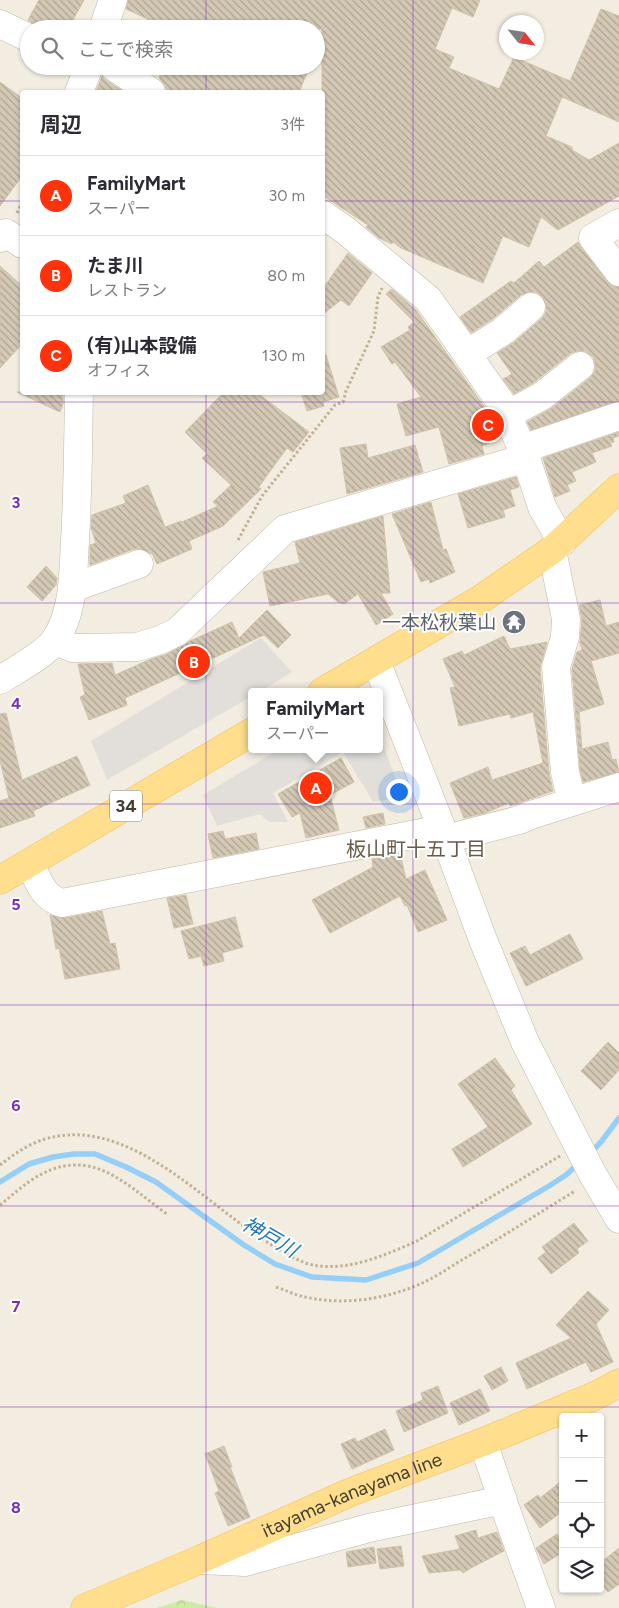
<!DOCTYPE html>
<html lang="ja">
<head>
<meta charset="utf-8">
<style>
	body { margin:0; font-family:Figtree,"Noto Sans JP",sans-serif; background:#f2f2f3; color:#2b2b33 }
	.controls { position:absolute; right:15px; bottom:15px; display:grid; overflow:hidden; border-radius:5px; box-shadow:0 1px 4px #0004 }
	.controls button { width:45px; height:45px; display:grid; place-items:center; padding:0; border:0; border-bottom:1px solid #e1e1e2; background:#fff; color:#2b2b33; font:25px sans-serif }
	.compass { position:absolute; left:499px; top:15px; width:45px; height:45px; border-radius:50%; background:#fff; box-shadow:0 1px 4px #0004; rotate:120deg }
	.you { position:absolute; left:398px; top:791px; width:18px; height:18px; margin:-12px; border:4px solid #fff; border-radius:50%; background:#1a73e8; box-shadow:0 0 0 8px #1a73e833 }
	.badge { display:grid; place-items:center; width:32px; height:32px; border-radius:50%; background:#ff320b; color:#fff; font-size:16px; font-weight:700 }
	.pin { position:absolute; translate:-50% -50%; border:2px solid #fff; box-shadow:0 1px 5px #0006 }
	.popup { position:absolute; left:248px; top:688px; width:135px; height:65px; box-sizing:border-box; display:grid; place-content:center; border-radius:5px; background:#fff; filter:drop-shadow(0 1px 4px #0005); font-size:16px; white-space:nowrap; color:#7c7c81 }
	.popup b { font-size:19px; color:#2b2b33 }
	.popup::after { content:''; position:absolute; left:50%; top:100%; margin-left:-10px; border:10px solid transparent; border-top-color:#fff }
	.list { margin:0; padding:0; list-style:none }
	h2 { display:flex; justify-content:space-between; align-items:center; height:65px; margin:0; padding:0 20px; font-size:21px }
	h2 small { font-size:16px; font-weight:400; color:#7c7c81 }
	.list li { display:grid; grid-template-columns:32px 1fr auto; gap:15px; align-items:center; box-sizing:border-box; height:80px; padding:0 20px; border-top:1px solid #e1e1e2 }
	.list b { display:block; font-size:19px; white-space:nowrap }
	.list p { margin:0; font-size:16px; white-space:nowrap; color:#7c7c81 }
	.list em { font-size:16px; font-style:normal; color:#7c7c81 }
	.icon { flex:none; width:28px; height:28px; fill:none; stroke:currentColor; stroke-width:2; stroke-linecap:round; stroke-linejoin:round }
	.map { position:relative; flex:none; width:619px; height:1608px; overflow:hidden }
	.search { position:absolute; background:#fff; box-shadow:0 1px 4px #0004; left:20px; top:20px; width:305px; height:55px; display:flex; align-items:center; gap:12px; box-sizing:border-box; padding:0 18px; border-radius:28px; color:#7c7c81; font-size:19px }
	.panel { position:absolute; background:#fff; box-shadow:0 1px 4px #0004; left:20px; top:90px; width:305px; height:305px; border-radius:5px }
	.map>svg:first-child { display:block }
	.forest { fill:url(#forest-crowns) }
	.parking { fill:#e2dfda }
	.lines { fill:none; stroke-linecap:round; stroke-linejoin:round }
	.stream { stroke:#95cef7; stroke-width:5.5 }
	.building { fill:url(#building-back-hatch); stroke:#d1c1a8 }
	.minor-casing { stroke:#c1b8a5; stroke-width:29 }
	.major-casing { stroke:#f0c151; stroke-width:29 }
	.path { stroke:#c2b192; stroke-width:3; stroke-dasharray:2.5 2.5; stroke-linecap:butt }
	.minor { stroke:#fff; stroke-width:28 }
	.major { stroke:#ffdf8d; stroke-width:28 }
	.grid { fill:none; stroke:#7b2cbf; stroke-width:1; stroke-opacity:0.55 }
	.labels { text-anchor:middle; stroke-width:4; stroke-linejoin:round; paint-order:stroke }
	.shield { fill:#fff; stroke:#7c776f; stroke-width:1 }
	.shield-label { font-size:18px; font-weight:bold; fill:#443d31 }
	.worship-label { font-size:19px; fill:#5b616d; stroke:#fff; text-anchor:end }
	.street-label { font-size:19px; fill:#443d31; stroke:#fff }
	.neighbourhood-label { font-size:20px; fill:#685b47; stroke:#fff }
	.water-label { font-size:20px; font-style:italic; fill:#2078ba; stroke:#fff }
	.grid-label { font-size:16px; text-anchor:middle; font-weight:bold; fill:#7b2cbf; stroke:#fff; stroke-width:4; stroke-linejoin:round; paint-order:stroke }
</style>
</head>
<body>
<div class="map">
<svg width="619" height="1608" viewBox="0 0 619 1608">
	<defs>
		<pattern id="forest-crowns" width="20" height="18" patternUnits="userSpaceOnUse" patternTransform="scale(1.25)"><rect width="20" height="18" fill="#cbeca4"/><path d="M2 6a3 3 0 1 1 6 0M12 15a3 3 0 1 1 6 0" fill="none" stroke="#b0cb8e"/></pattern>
		<pattern id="building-back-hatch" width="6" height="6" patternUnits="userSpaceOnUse" patternTransform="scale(1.25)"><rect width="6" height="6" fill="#d4c9b5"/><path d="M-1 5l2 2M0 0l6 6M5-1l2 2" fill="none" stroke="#aea494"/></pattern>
	</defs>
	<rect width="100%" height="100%" fill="#f3ede1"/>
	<!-- forest -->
	<path class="forest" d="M182,1600L217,1608H157Z"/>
	<!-- parking -->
	<path class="parking" d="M261,638L292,672L259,692H252V696L107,780L91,741Z
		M380,737L403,797L373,802L343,752L273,793L288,822H269L260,814L217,826L203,795L280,749H380Z"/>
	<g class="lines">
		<!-- stream -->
		<path class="stream" d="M590,1153L601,1142L619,1118
			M0,1182L29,1164L53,1157L74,1154H95L126,1167L156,1182L244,1245L275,1264L312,1277L366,1280L418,1263L549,1186L566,1175L579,1163"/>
	</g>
	<!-- building -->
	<path class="building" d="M39,0H84L68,29H41L28,20Z
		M128,0H480L473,17L452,8L435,49L454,57L449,68L499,89L514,57L570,81L601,9L619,16V122L562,97L546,136L572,147V150L589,160L619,143V196L558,230L541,217L529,247L503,236L483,283L401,248L393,242L392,244L379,238L366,227L368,225L322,195V29H144L148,19L126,9Z
		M164,66H310L299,92H171L166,89L165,85L159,78Z
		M102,76L104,79L124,92H96Z
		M0,82L22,98V176L0,206Z
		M578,242L581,247L607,281L613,286L619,287V401L531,430L527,422L552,408L590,378L595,371V363L593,357L585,351H577L571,353L533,383L514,394L503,379L512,374L497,353L513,343L542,318L546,312V305L543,297L536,292H529L521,295L494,318L471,333L460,317L511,281L514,283L539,261L544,267Z
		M348,253L372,273L349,306L341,300L322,315V290Z
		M0,266L22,286V344L0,368Z
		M392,289L416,310L490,415L500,438L482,446L484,454L449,464L439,427L406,436L397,404L421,397L395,362L392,364L381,347L410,330L408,327L414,322L386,294Z
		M322,355H326L339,397L323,402L324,406L307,411L301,392H320L322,401Z
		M17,392H55L63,396V404L60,412Z
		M224,392H256L309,432L293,452L287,448L258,488H260L261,489L223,526L189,541L192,549L157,564L152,553L150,554L141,549H134L90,565V545L96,543L91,528L92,515L126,503L123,496L148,485L165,527L181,521L182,522L218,506L213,502L231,485L202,458L207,454L185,432Z
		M619,432V436L613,438L614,442L610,443L612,446L592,453L596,462L572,472L576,481L567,485L570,491L555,497L543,458Z
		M366,444L368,458L415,445L423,472L347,494L340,448Z
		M516,477L519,487L510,490L515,506L503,510L505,517L468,528L458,494Z
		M431,502L443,550L446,549L455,572L430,583L429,579L421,582L392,514Z
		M383,516L390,593H381L393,614L376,625L358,594L344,604L338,602L328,594L270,606L263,572L300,563L295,542Z
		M46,566L57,578L56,585L42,601L27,587Z
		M600,600L606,626L619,622V653L591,661L604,704L579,712L582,749L608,742L612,760L616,759L619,772L583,782L580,770L572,669L577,652L582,650L580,642L582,620L579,605Z
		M267,610L291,635L278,648L264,635L125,698L127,705L89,720L80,697L85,695L78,664L112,663L115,675L151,659L167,654L190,641L232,622L239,638Z
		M504,636L510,649L547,642L540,668L549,773L553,791L510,806L509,803L485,813L464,818L450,783L488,767L492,780L543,763L533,712L511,718L510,714L459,726L450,688L455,687L443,659L462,651L464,655Z
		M6,713L22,780L77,756L90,785L33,811L35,816L0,828V801L9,798L0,761V714Z
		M341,758L354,782L330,795L339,830L306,838L300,813L292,817L278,794Z
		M383,813L385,824L366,828L363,817Z
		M223,831L225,839L256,833L259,849L213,858L208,834Z
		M400,853L406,879L425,870L447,920L418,932L407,905L405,906L400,896L330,933L312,900L373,867L372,859Z
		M186,895L193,924L174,928L167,898Z
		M102,911L110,944L115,943L120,969L65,979L59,948L56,949L50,915L65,918Z
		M235,917L243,947L222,953L224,961L204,966L201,956L189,959L181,931Z
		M570,934L583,959L526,986L510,953L525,946L530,955Z
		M608,1042L619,1053V1070L601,1090L581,1071Z
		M495,1058L515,1086L511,1090L532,1124L463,1167L452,1149L488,1127L458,1084Z
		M574,1223L588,1241L577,1249L579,1253L551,1274L538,1258L546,1252L542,1247Z
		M588,1291L609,1310L596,1324L613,1362L591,1372L586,1362L527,1389L516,1363L571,1338L556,1325Z
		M501,1367L508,1381L492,1390L484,1376Z
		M438,1386L448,1413L404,1432L396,1411L423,1400L421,1393Z
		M480,1389L490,1411L459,1425L450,1403Z
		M385,1429L394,1450L352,1469L341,1444L355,1438L357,1442Z
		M224,1446L232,1467H230L250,1517L228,1526L215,1493L219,1491L205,1454Z
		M563,1480V1511L540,1528L524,1505L538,1495L540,1498Z
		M476,1530L478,1538L497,1532L504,1551L471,1568L463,1573L460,1570L429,1573L422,1556L460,1549L455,1536Z
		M557,1534L563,1543V1552L544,1564L536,1548Z
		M401,1546L404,1566L380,1569L377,1549Z
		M374,1547L376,1563L348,1567L346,1552Z
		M619,1548V1584L608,1592L600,1582V1563Z"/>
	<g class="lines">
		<!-- minor casing -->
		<g class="minor-casing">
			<path id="minor" d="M0,24L29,38
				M103,29L113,0
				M113,66L151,92
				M79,92L89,66
				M322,214L345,230L428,299L446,324L504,407L526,458L542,507L562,542
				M619,223L593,238L619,272
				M0,238L6,233L22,244
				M467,354L503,331L531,307
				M507,415L542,396L580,366
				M522,449L619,416
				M552,550L566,619L565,637L556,667L565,772L572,802
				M72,588L139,564
				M55,641L73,648L137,647L160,640L177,632L285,529L526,458
				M376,661L442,829L483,940L525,1042L592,1173L619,1219
				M0,680C15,670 45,655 55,640C74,612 73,574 75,541C78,491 78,442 79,392
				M446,839L519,820L531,815L619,787
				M30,863C38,880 42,897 62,903L442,829
				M483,1442L508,1516L541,1608
				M199,1560L245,1562L369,1528L503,1500"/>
		</g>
		<!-- major casing -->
		<g class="major-casing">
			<g id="major">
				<path d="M322,692L481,599L552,550L619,488"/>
				<path d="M0,880L252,732"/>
				<path id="s1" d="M85,1608L199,1560L351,1492L483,1442L597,1395L619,1383"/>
			</g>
		</g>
		<!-- path -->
		<path class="path" d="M17,213L22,203
			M238,540L262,496L335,405L343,402L346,391L374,331L378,297L382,288
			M0,1165C13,1155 27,1145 42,1140C124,1113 199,1198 261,1238C278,1249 299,1264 319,1266C352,1270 388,1254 417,1241L560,1156
			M0,1205C10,1197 20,1188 30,1181C88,1142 123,1182 168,1215
			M276,1287C285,1290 293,1294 301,1296C340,1306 382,1300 418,1285C435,1278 451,1266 467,1257C504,1236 539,1213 575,1191"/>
		<!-- minor -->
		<use href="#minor" class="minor"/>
		<!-- major -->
		<use href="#major" class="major"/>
	</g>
	<!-- grid -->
	<path class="grid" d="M206,0V29M413,0V1608M206,66V92M0,201H22M322,201H619M206,392V1608M0,402H619M0,603H619M0,804H619M0,1005H619M0,1206H619M0,1407H619"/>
	<!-- icons -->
	<defs>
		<g id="temple-disc" transform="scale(1.25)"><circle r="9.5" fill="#6b7280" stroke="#fff"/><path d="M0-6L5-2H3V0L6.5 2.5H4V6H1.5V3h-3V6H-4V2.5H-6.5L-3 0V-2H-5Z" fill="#fff"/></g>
	</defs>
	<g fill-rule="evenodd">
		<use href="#temple-disc" x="514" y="622"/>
	</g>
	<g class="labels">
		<!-- shield labels -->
		<rect class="shield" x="110" y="790.5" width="32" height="31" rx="4"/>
		<g class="shield-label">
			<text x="126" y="812">34</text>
		</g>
		<!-- worship labels -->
		<g class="worship-label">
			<text x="496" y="629">一本松秋葉山</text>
		</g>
		<!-- street labels -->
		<g class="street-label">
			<text dy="7" stroke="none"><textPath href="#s1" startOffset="290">itayama-kanayama line</textPath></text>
		</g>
		<!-- neighbourhood labels -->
		<g class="neighbourhood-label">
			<text x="416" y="856">板山町十五丁目</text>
		</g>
		<!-- water labels -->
		<g class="water-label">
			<text transform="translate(270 1237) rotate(30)" y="7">神戸川</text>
		</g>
	</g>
	<g class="grid-label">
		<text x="16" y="508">3</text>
		<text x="16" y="709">4</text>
		<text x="16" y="910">5</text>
		<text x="16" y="1111">6</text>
		<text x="16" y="1312">7</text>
		<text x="16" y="1513">8</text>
	</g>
</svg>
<div class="controls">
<button>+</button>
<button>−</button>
<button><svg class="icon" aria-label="locate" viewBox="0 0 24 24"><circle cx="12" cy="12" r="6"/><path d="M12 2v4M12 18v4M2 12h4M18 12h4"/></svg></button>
<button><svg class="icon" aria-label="layers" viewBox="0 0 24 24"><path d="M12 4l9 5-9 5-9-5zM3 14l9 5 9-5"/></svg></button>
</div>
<svg class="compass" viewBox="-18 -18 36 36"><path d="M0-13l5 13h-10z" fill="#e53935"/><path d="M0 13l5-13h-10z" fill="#7c7c81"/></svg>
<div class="you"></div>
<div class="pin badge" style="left:316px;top:788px">A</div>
<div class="popup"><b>FamilyMart</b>スーパー</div>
<div class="pin badge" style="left:194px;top:662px">B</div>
<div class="pin badge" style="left:488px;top:425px">C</div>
<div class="search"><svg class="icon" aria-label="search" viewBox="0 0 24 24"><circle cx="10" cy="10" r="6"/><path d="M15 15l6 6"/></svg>ここで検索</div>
<section class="panel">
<h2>周辺<small>3件</small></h2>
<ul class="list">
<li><span class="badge">A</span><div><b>FamilyMart</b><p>スーパー</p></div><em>30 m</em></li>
<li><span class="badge">B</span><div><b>たま川</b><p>レストラン</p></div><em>80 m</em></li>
<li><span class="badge">C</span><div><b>(有)山本設備</b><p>オフィス</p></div><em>130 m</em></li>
</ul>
</section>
</div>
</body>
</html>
